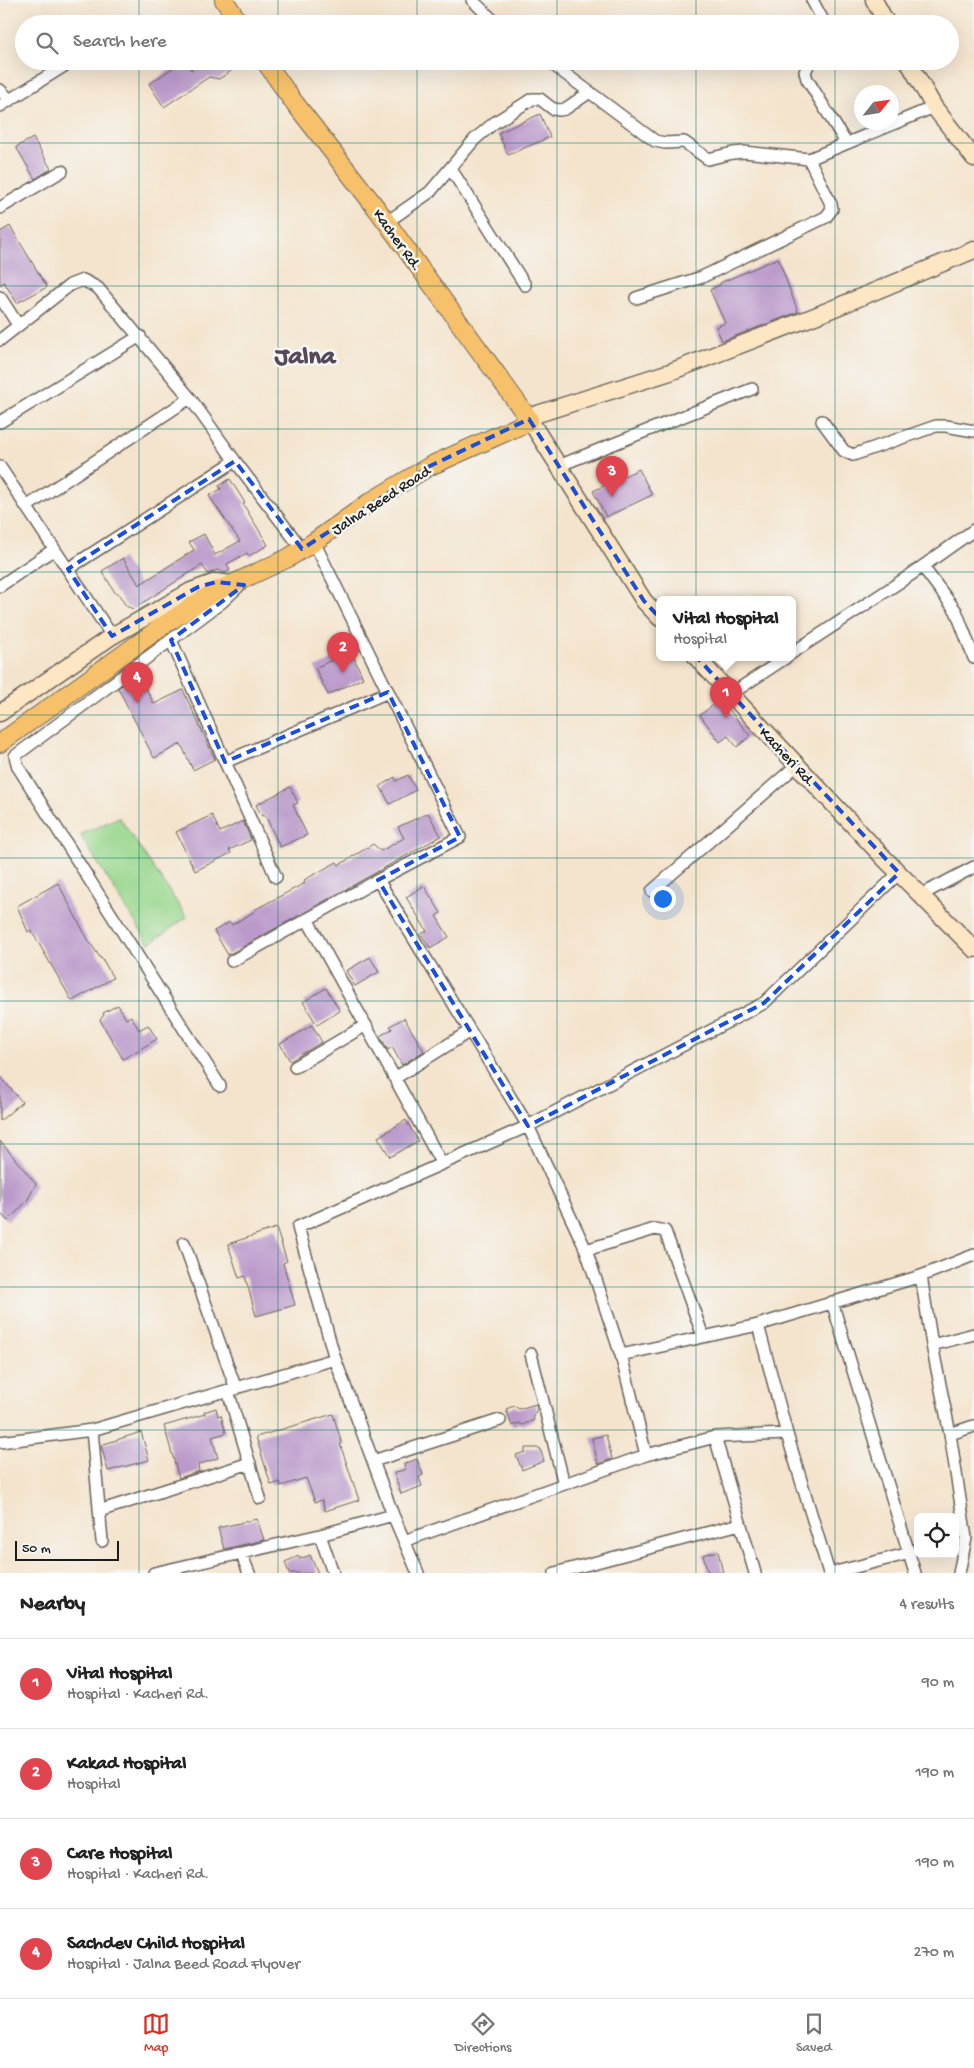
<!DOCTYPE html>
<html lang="en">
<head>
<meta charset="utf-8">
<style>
	body { margin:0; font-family:"Gochi Hand",sans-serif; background:#f6f6f6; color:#222 }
	.controls { position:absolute; right:15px; bottom:15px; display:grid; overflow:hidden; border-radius:8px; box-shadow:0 5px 20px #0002 }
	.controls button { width:45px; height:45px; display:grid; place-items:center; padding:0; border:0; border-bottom:1px solid #e0e0e0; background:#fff; color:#222; font:25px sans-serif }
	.compass { position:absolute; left:854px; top:85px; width:45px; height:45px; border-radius:50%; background:#fff; box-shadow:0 5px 20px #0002; rotate:60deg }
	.scale { position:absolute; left:15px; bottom:12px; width:104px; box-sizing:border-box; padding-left:5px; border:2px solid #1c1c1c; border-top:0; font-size:14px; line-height:18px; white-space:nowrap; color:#1c1c1c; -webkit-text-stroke:4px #f6f6f2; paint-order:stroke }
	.you { position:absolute; left:662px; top:898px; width:18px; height:18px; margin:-12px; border:4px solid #fff; border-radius:50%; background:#1a73e8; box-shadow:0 0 0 8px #1a73e833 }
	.badge { display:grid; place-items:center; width:32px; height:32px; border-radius:50%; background:#d93025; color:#fff; font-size:16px; font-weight:700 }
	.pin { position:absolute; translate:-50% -41px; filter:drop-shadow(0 1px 2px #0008) }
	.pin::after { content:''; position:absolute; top:26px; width:18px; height:15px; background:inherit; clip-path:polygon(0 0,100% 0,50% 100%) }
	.popup { position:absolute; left:656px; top:596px; width:140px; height:65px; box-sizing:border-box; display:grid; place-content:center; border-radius:8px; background:#fff; filter:drop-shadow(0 1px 4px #0005); font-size:16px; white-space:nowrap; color:#767676 }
	.popup b { font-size:19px; color:#222 }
	.popup::after { content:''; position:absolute; left:50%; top:100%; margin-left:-10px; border:10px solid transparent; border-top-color:#fff }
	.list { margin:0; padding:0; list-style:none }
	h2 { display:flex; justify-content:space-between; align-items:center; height:65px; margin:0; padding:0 20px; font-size:21px }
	h2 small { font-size:16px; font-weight:400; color:#767676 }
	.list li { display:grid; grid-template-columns:32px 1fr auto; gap:15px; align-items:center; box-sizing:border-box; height:90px; padding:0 20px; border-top:1px solid #e0e0e0 }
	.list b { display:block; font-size:19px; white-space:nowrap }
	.list p { margin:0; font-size:16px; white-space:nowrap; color:#767676 }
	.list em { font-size:16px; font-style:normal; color:#767676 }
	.icon { flex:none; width:28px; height:28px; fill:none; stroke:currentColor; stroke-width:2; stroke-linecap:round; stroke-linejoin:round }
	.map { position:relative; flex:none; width:974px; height:1573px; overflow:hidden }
	.search { position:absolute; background:#fff; box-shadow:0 5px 20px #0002; left:15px; right:15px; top:15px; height:55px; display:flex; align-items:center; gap:12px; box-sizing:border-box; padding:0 18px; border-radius:28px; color:#767676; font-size:19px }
	.sheet { height:425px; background:#fff }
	nav { display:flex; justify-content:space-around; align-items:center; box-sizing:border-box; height:70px; border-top:1px solid #e0e0e0; background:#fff; font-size:14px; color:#767676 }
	nav a { display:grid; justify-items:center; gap:2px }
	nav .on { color:#d93025 }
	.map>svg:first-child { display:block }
	.green { fill:#99d78d; stroke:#5a7a54 }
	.building { fill:#bb9acb }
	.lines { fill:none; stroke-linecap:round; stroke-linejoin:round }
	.street-casing { stroke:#68625a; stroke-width:14 }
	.secondary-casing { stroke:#68625a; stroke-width:19 }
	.primary-casing { stroke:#68625a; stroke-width:20 }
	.street { stroke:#fff; stroke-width:11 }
	.secondary { stroke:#fce6c4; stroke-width:16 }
	.primary { stroke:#f7c06b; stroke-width:18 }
	.marked { fill:none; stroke:#1d4ed8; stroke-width:4; stroke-dasharray:10 6; stroke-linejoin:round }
	.grid { fill:none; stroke:#0f766e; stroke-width:1; stroke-opacity:0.55 }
	.labels { text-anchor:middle; stroke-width:5; stroke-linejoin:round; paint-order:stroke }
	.street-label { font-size:16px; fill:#1c1c1c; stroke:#f6f6f2 }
	.town-label { font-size:26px; font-weight:bold; fill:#544859; stroke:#f6f6f2 }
</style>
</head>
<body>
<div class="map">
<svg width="974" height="1573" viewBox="0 0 974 1573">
	<rect width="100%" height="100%" fill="#f6f6f2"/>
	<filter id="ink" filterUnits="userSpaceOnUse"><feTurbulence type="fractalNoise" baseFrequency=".02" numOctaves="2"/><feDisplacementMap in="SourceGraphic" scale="10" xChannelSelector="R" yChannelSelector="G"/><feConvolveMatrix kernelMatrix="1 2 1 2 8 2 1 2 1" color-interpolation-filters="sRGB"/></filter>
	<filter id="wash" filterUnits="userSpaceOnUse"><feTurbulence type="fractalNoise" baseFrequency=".0096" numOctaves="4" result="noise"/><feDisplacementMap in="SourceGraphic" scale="20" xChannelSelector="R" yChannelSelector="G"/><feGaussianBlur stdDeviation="1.12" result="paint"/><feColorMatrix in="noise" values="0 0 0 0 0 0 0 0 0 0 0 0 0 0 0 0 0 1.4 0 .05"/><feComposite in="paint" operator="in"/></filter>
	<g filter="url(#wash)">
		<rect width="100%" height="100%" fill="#f4e4cd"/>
		<!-- green -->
		<path class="green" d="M119,817L187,917L149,944L80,835Z"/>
		<g id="blocks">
			<!-- building -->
			<path class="building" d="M183,61H185L191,70L205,61H246L219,79L209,77L164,107L149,84Z
				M540,114L550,137L508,155L498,133Z
				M33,138L51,169L35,179L16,147Z
				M10,226L47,287L17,303L4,282L0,285V232Z
				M778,258L798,312L722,341L716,327L725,323L710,290L721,284L720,283Z
				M639,469L652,495L606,517L593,491Z
				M230,479L245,503L243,504L268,545L249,556L247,553L227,564L230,570L225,573L217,570L208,574L202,565L133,609L126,606L118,593L116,594L102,571L123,558L139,585L194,550L189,542L204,534L215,555L240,541L209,496L221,489L219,486Z
				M351,651L363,678L328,695L315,668Z
				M130,680L134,687L143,683L154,704L183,690L215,759L193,770L181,744L154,758L118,688Z
				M721,699L750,736L737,747L728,736L720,742L700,715Z
				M408,775L416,790L390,804L380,786L395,777L396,781Z
				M290,787L298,803L293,805L307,835L280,847L265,815L262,816L256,805Z
				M428,813L441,836L228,955L214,931L230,922L232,925L255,911L254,910L305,883L304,880L337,862L339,865L373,844L381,851L404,838L398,827Z
				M212,815L220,832L243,821L251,840L229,850L231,853L195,871L176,832Z
				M58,883L87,938L101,959L102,958L113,978L72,1001L31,930L28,932L17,906Z
				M424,886L441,913L436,916L449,937L430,948L421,934L427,931L406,897Z
				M370,957L379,972L355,986L346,971Z
				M326,988L340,1011L317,1025L303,1002Z
				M118,1005L126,1019L131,1016L139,1030L148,1025L157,1039L123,1059L100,1020L104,1015L103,1013Z
				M404,1018L424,1051L402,1065L392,1047L388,1050L380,1036L392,1029L390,1026Z
				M312,1025L322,1042L290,1061L280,1044Z
				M0,1076L22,1102L0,1121Z
				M406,1120L418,1141L390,1157L378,1137Z
				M0,1141L36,1184L27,1201L8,1221L0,1213Z
				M276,1228L287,1261L283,1263L295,1305L256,1316L245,1276L239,1278L228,1244Z
				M536,1404L537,1410L533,1416L534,1420L522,1425L519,1423L512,1426L506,1409L514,1406L519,1409Z
				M216,1408L218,1416L221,1415L226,1433L212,1437L218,1458L198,1465L199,1471L179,1478L164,1426L205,1414L204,1412Z
				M333,1414L342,1444H340L359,1500L325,1511L322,1500L315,1502L306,1478L281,1486L280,1482L271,1485L256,1437Z
				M141,1432L149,1460L108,1471L101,1445Z
				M606,1435L612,1459L598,1464L592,1438Z
				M525,1448H540L544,1461L522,1470L516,1455L525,1452Z
				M417,1459L423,1475L419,1477L422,1486L401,1494L394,1473L406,1469L404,1464Z
				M257,1519L264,1540L224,1549L218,1528Z
				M718,1551L723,1573H708L703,1555Z
				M310,1555L318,1573H289L285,1562L299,1556L300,1559Z"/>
		</g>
	</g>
	<g filter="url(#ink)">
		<use href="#blocks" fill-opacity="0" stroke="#68625a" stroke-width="1"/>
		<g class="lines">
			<!-- street casing -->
			<g class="street-casing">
				<path id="street" d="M472,0L497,24
					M812,0L825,24
					M548,61L655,141L665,143L684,142L708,159L733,153L744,152L809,159
					M810,61L805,72L807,79L846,143
					M0,90L9,99
					M0,106L72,61
					M451,169L525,285
					M0,208L62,171
					M387,222L430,192L475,139L494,123L532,99H540L553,109L560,110L565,109L590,92
					M0,297L18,325
					M636,298L702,277L826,217L832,209L831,204L809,159L934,107
					M0,340L70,285L83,280L98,288L190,398L235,461L302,549
					M822,421L844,451L853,455L936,426H946L974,431
					M0,422L140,336
					M558,466L752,389
					M0,467L112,636
					M26,507L190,398
					M314,542L460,837L378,880L528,1126L586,1250L621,1355L646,1455
					M923,567L956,611L974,658
					M68,569L235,461
					M0,586L53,550
					M171,640L276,877
					M792,653L909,576L974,530
					M731,694L787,657
					M225,762L388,692
					M652,891L797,765
					M921,895L974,867
					M307,919L442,1164
					M232,961L378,880
					M295,1067L366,1025
					M395,1078L470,1031
					M220,1086L18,767L15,756L222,602L241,584
					M184,1243L236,1389
					M586,1250L655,1229L665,1231L703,1336
					M921,1276L974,1255
					M832,1302L915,1573
					M932,1345L974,1334
					M531,1354L564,1484
					M621,1355L758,1325
					M335,1359L298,1227L528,1126L764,1003L899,873
					M228,1391L260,1498
					M92,1430L102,1541
					M787,1434L758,1325L921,1276L932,1345L950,1434L966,1538L959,1573
					M950,1434L974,1426
					M715,1437L755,1573
					M0,1442L92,1430L335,1359L393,1515L418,1573
					M373,1461L500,1420
					M99,1511L250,1463
					M320,1535L333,1573
					M404,1541L646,1455L715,1437L787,1434L829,1573
					M241,1553L249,1573
					M154,1573L320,1535L393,1515
					M555,1573L740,1524
					M832,1573L910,1553"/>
			</g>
			<!-- secondary casing -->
			<g class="secondary-casing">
				<path id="secondary" d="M874,0L887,24
					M908,61L934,107L974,158
					M528,417L670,372L820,314L974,250
					M529,419L644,601L660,618
					M696,657L882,856L974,949
					M0,713L112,636L191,591L216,582L232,584"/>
			</g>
			<!-- primary casing -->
			<g class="primary-casing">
				<path id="primary" d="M224,0L240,24
					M0,743L164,625L211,594L288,558L314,542L370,502L430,466L526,423L529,419L377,209L290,97L265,61"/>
			</g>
			<!-- street -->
			<use href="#street" class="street"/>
			<!-- secondary -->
			<use href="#secondary" class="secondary"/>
			<!-- primary -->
			<use href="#primary" class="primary"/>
		</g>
	</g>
	<!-- marked area -->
	<path class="marked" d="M529,419L644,601L899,873L764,1003L528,1126L378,880L460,837L388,692L225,762L171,640L244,585L216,582L198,587L112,636L68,569L235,461L302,549L430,466Z"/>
	<!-- grid -->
	<path class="grid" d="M139,0V24M278,0V24M417,0V24M557,0V24M696,0V24M835,0V24M139,61V1573M278,61V1573M417,61V1573M557,61V1573M696,61V1573M835,61V1573M0,143H974M0,286H974M0,429H974M0,572H974M0,715H974M0,858H974M0,1001H974M0,1144H974M0,1287H974M0,1430H974"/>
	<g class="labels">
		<!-- street labels -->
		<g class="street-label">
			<text transform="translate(399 239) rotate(54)" y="6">Kacher Rd.</text>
			<text transform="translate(380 499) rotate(-33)" y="6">Jalna Beed Road</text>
			<text transform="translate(789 756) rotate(47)" y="6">Kacheri Rd.</text>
		</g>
		<!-- town labels -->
		<g class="town-label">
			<text x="305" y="363">Jalna</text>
		</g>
	</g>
</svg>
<div class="controls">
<button><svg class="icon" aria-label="locate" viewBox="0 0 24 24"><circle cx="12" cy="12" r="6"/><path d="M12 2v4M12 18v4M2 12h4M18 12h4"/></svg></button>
</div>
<svg class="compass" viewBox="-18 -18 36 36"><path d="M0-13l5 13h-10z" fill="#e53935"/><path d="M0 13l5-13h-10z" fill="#767676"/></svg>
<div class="scale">50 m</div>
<div class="you"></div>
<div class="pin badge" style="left:726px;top:718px;background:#e0444e">1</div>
<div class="popup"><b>Vital Hospital</b>Hospital</div>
<div class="pin badge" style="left:343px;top:673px;background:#e0444e">2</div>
<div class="pin badge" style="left:612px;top:497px;background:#e0444e">3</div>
<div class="pin badge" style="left:137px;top:703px;background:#e0444e">4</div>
<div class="search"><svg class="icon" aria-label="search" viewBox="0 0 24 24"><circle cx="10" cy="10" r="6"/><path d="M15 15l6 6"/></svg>Search here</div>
</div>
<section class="sheet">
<h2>Nearby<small>4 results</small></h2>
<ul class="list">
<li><span class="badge" style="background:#e0444e">1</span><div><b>Vital Hospital</b><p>Hospital · Kacheri Rd.</p></div><em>90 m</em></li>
<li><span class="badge" style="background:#e0444e">2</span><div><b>Kakad Hospital</b><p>Hospital</p></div><em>190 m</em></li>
<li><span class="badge" style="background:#e0444e">3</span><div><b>Care Hospital</b><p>Hospital · Kacheri Rd.</p></div><em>190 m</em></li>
<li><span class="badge" style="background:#e0444e">4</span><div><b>Sachdev Child Hospital</b><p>Hospital · Jalna Beed Road Flyover</p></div><em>270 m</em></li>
</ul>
</section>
<nav>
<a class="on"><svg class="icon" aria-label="map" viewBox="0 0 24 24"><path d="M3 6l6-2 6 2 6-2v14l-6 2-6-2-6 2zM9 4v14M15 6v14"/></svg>Map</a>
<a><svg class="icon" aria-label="directions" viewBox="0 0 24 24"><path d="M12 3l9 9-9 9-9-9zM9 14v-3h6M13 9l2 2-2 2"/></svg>Directions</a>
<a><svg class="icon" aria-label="saved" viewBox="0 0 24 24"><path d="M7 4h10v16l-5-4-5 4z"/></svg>Saved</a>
</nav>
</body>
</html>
